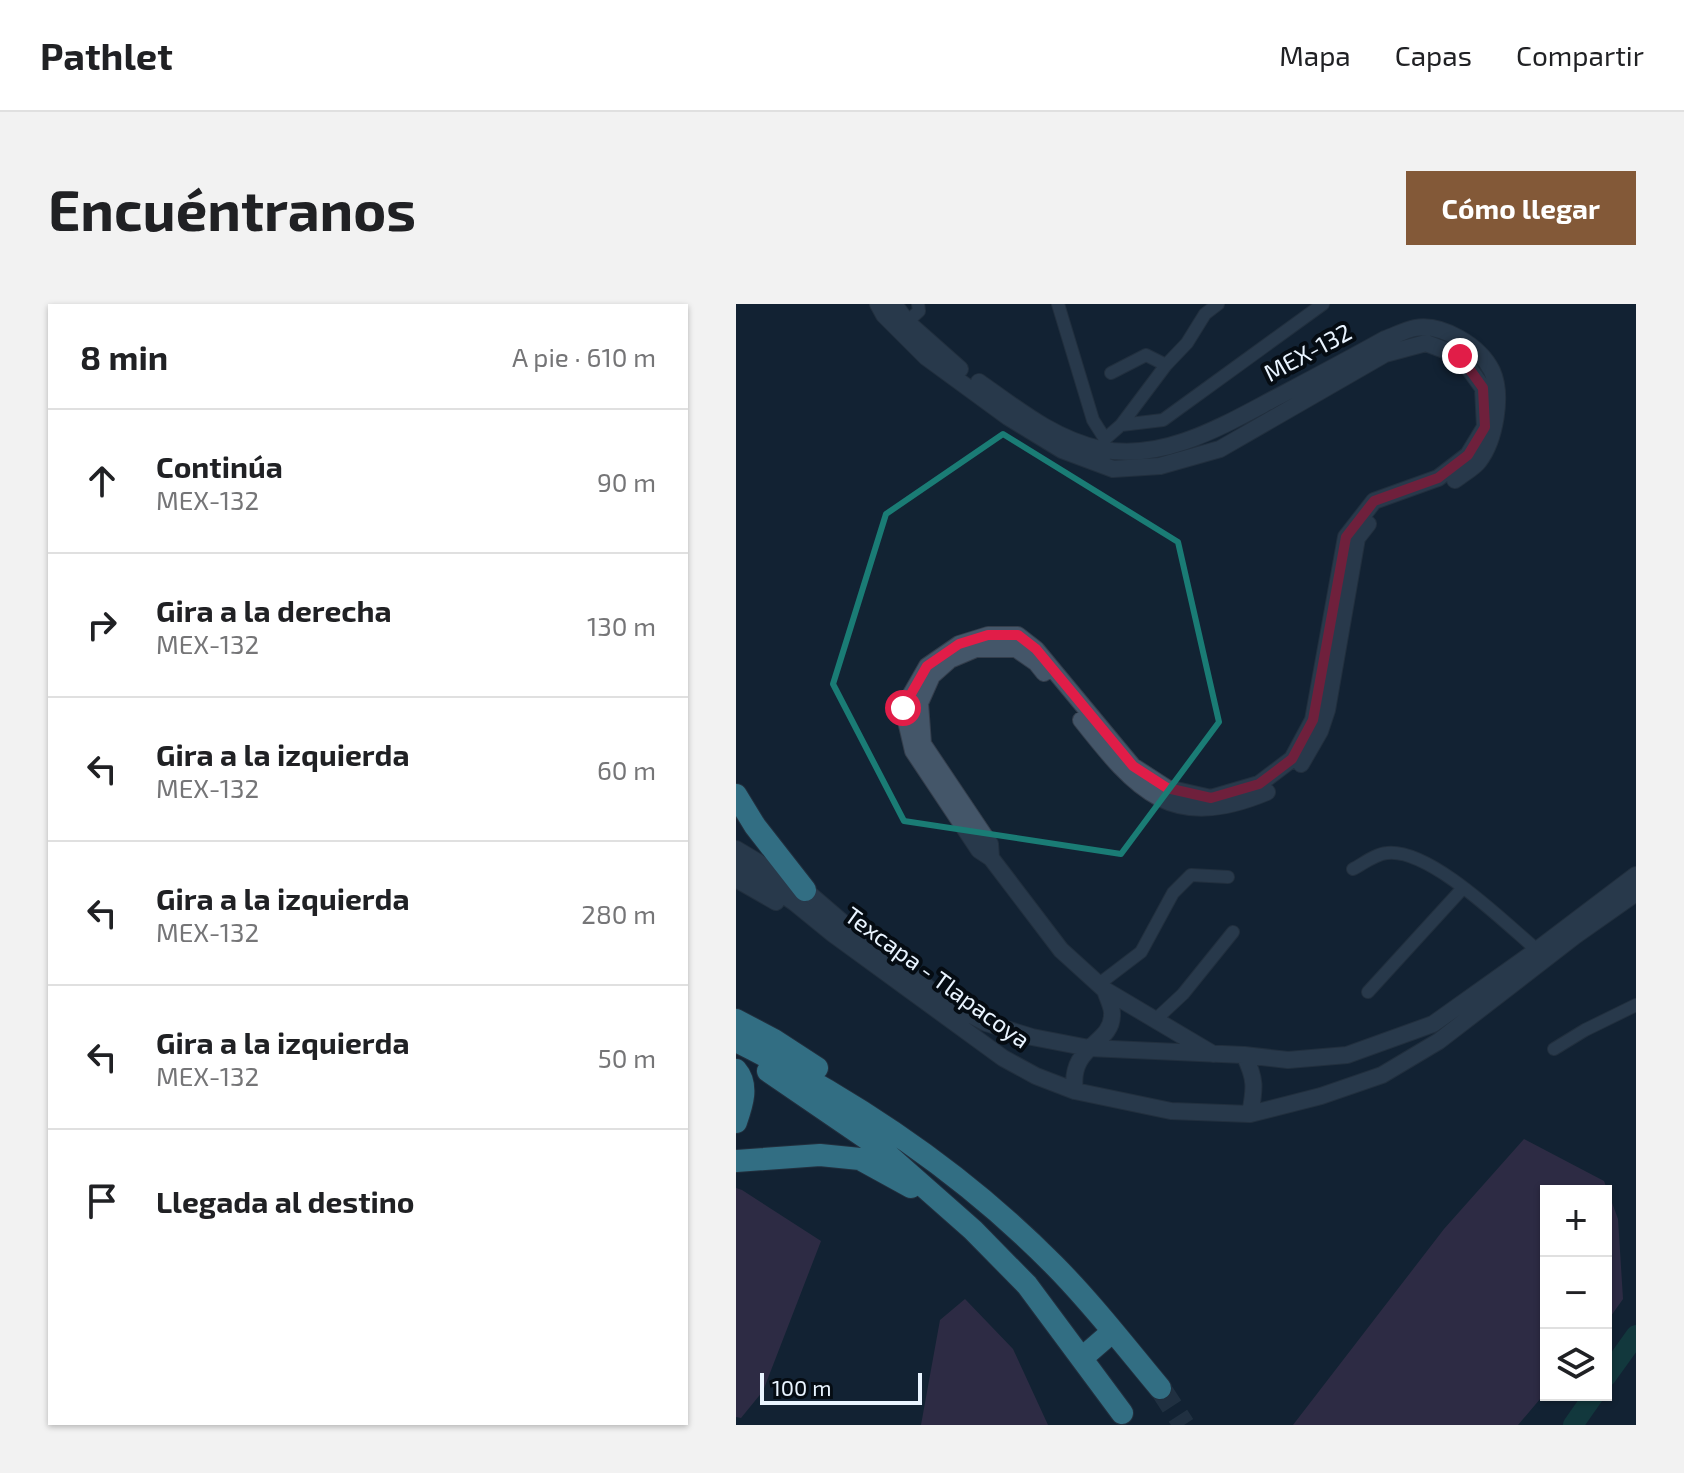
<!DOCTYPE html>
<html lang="es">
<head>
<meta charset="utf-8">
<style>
	body { margin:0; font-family:"Exo 2",sans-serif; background:#f2f2f2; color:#202124 }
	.controls { position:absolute; right:24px; bottom:24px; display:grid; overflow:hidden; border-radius:0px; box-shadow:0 2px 6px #0004 }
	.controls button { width:72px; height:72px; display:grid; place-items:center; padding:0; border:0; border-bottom:2px solid #e0e0e0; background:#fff; color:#202124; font:40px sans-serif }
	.scale { position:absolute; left:24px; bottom:20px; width:162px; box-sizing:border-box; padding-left:8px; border:4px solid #e9f4ff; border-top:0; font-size:22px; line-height:28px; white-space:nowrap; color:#e9f4ff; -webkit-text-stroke:6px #050c13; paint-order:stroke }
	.stop { position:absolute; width:24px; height:24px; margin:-18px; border:6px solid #e11d48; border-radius:50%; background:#fff }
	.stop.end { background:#e11d48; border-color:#fff; box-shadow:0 2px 8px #0008 }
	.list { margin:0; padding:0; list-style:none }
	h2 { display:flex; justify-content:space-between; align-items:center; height:104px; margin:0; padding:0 32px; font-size:34px }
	h2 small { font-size:26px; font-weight:400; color:#757577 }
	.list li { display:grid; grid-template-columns:52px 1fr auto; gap:24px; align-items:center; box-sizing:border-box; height:144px; padding:0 32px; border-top:2px solid #e0e0e0 }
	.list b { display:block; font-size:30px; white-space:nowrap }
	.list p { margin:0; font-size:26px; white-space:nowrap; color:#757577 }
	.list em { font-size:26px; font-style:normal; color:#757577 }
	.icon { flex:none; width:44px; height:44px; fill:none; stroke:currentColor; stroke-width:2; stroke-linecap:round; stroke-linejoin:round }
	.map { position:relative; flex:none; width:900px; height:1121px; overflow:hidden; border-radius:0px }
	header { display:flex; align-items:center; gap:48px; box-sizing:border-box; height:112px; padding:0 40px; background:#fff; border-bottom:2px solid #e0e0e0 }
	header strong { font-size:38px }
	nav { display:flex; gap:44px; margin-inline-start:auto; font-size:28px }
	.intro { display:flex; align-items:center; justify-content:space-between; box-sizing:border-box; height:192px; padding:0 48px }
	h1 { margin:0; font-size:56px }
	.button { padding:20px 36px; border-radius:0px; background:#835938; color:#fff; font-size:28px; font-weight:700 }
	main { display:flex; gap:48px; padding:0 48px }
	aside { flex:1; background:#fff; border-radius:0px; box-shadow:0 2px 6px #0004 }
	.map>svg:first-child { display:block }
	.green { fill:#4f3659 }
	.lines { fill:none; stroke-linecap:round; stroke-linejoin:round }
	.river { stroke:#12534a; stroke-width:20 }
	.highway-tunnel { stroke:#324252; stroke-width:22; stroke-dasharray:22 11; stroke-linecap:butt }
	.street-casing { stroke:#343e4c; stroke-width:14 }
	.secondary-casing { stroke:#343e4c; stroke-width:18 }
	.highway-casing { stroke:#343e4c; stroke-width:24 }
	.street { stroke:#445669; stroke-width:12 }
	.secondary { stroke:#445669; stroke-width:16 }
	.highway { stroke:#5acbe5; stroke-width:22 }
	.route { stroke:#e11d48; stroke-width:10 }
	.marked { fill:none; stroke:#1a7c75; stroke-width:6; stroke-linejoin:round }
	.labels { text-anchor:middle; stroke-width:8; stroke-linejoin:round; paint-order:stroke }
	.street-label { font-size:24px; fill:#e9f4ff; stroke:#050c13 }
</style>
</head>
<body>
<header>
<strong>Pathlet</strong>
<nav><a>Mapa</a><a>Capas</a><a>Compartir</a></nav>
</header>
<div class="intro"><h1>Encuéntranos</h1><a class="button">Cómo llegar</a></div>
<main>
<aside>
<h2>8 min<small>A pie · 610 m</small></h2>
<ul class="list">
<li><svg class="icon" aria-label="ahead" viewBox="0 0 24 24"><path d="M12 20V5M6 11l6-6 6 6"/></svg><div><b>Continúa</b><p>MEX-132</p></div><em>90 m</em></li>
<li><svg class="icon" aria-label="right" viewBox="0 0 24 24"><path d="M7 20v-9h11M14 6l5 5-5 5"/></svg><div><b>Gira a la derecha</b><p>MEX-132</p></div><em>130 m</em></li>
<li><svg class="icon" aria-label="left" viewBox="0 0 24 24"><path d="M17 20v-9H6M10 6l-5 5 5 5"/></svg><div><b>Gira a la izquierda</b><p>MEX-132</p></div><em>60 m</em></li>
<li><svg class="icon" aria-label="left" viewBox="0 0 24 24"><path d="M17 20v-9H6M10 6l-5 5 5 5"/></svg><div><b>Gira a la izquierda</b><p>MEX-132</p></div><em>280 m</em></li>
<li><svg class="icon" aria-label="left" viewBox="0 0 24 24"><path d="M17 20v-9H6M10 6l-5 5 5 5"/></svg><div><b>Gira a la izquierda</b><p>MEX-132</p></div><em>50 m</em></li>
<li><svg class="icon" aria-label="arrive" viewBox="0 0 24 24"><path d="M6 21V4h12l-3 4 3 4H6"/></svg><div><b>Llegada al destino</b></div></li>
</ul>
</aside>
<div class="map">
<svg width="900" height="1121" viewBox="0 0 900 1121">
	<rect width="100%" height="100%" fill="#122333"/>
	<!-- green -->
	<path class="green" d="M788,835L868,877L882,915L887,995L870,1019V887H810V1088L782,1121H557L708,925Z
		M0,884L6,886L85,937L27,1087L5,1114L0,1113Z
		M229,995L277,1045L312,1121H185L204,1016Z"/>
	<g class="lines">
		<!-- river -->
		<path class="river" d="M870,1073L900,1031
			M837,1121L858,1091"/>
		<!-- highway-tunnel -->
		<path class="highway-tunnel" d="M424,1084L448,1121"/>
		<!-- street casing -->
		<g class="street-casing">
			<path id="street" d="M322,0L357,116L369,135L366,146L369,151
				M171,18L183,7L182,0
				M375,69L410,51L430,61
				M385,121L427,116L587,0
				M369,135L385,121L430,61L451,39L469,10L482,0
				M617,565C627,560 639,550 651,549C694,544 769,619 801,646
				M363,680L405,648L437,589L455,571L492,573
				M632,688L727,584
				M418,717L447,690L497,628
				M818,745L849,726L900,701"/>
		</g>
		<!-- secondary casing -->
		<g class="secondary-casing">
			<path id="secondary" d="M142,0L148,11L190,53L272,113L326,146L377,165L424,162L484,145L649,50L690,39L724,52L747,84L749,123L732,151L702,174L638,197L610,233L577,416L556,455L523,480L475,494L431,484L397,462L300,345L282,331H252L223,340L191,362L167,404L177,447L243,546L255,554L325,646L369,686L477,750
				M158,0L171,18L224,65
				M243,78C281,105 318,135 364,145C429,159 493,118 547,90C581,72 615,54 649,35C658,32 669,26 679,24C706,19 744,42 756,67C767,91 759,136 743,157C738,164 726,170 719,176
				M345,416C401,487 435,528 531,488
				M565,460L584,427L591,406L621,234L632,220
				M0,545L69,586L112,623L212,699L250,719L296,733L353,744L508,751L552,756L611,751L697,720L801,646L900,571
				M255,554L254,540L187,440L184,399L196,372L214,356L240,345H280L300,359L308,369
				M0,559L59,599L97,630L267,754L300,772L339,787L435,807L514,810L585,792L646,771L703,737L839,632L900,589
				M0,575L40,598
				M508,751C520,775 519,784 514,810
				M339,787C332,741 376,741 376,711C377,704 371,693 369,686"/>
		</g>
		<!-- highway casing -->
		<g class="highway-casing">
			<path id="highway" d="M0,491L19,522L69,586
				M0,716L38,736L81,764
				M0,737C115,794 226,868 317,960C355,998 389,1042 424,1084
				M0,766C13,781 6,801 0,818
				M32,767L143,843L237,926L291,981L386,1109
				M0,857L84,851L124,855L175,883
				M346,1054L376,1028"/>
		</g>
		<!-- street -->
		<use href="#street" class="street"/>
		<!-- secondary -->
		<use href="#secondary" class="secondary"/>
		<!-- highway -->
		<use href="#highway" class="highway"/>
	</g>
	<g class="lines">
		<!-- route -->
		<path class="route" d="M167,404L191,362L223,340L252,331H282L300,345L397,462L431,484L475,494L523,480L556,455L577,416L610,233L638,197L702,174L732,151L749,123L747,84L724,52"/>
	</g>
	<!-- marked area -->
	<path d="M0 0H900V1121H0ZM267,130L442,238L483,418L385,550L168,517L97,380L150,210Z" fill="#122333" fill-opacity=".55" fill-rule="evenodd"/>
	<path class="marked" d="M267,130L442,238L483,418L385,550L168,517L97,380L150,210Z"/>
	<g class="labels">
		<!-- street labels -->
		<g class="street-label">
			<text transform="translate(572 49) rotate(-28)" y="8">MEX-132</text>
			<text transform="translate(201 674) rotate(36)" y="8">Texcapa - Tlapacoya</text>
		</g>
	</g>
</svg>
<div class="controls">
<button>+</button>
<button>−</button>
<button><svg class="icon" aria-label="layers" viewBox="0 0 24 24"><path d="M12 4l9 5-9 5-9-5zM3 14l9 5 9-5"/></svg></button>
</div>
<div class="scale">100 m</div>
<div class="stop" style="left:167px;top:404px"></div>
<div class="stop end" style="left:724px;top:52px"></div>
</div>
</main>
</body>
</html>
